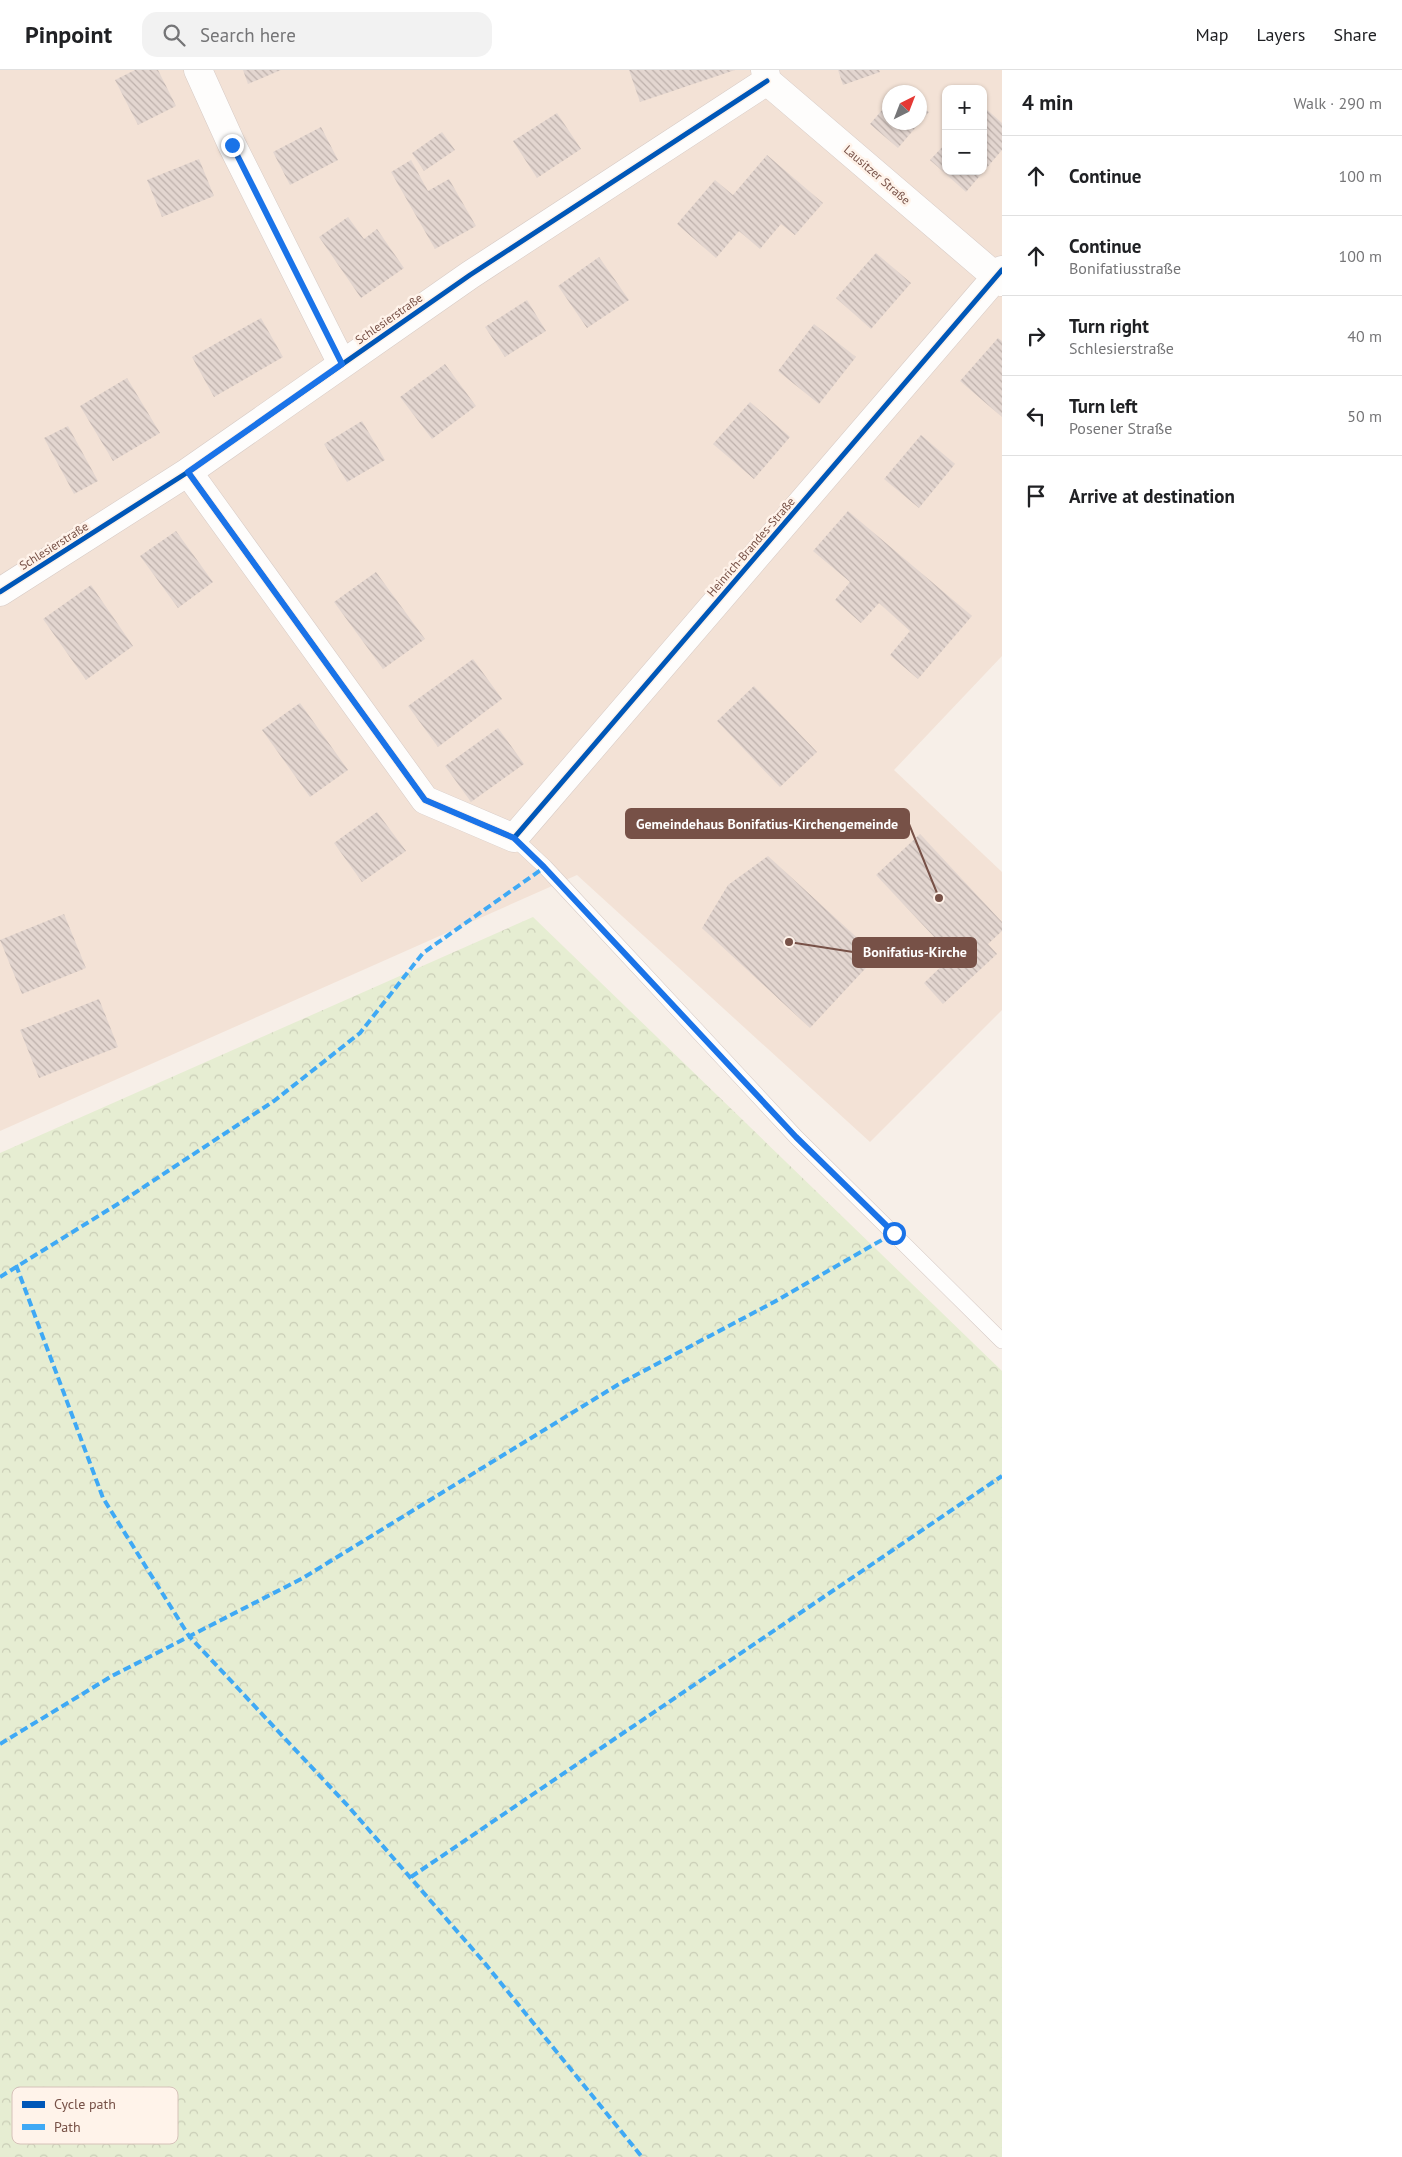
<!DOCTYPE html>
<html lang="en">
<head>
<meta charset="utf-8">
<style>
	body { margin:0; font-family:"PT Sans",sans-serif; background:#f2f2f2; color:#202124 }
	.controls { position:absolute; right:15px; top:15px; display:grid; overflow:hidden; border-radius:10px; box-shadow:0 1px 4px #0004 }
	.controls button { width:45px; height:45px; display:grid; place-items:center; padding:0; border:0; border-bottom:1px solid #e0e0e0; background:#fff; color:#202124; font:25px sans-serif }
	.compass { position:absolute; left:882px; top:15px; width:45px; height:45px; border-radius:50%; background:#fff; box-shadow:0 1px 4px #0004; rotate:42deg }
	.stop { position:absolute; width:15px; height:15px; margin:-11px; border:4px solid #1a73e8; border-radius:50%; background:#fff }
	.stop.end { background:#1a73e8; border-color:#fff; box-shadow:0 1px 5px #0008 }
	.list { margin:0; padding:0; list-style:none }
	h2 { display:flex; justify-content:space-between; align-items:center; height:65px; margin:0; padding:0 20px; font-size:21px }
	h2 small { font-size:16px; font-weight:400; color:#757577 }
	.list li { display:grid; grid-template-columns:32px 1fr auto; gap:15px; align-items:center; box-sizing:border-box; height:80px; padding:0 20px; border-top:1px solid #e0e0e0 }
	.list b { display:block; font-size:19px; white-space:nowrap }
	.list p { margin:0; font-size:16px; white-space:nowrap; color:#757577 }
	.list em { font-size:16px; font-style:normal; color:#757577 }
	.icon { flex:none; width:28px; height:28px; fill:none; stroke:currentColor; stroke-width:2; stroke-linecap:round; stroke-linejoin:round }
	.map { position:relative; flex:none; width:1002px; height:2087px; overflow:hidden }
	header { display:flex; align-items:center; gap:30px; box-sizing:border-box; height:70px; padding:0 25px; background:#fff; border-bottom:1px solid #e0e0e0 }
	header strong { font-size:24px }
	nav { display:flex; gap:28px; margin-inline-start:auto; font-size:18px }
	.search { width:350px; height:45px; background:#f2f2f2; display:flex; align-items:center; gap:12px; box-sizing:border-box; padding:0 18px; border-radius:15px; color:#757577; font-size:19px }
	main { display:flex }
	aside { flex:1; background:#fff }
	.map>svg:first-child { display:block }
	.residential { fill:#f3e2d6; fill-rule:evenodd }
	.forest { fill:url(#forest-crowns) }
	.building { fill:url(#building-back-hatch) }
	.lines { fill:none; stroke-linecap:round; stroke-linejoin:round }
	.lane-casing { stroke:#d6cac5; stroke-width:16 }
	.street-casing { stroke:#d6cac5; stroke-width:29 }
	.lane { stroke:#fefdfc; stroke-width:15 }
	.street { stroke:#fefdfc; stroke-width:28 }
	.quiet { stroke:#3fa9f5; stroke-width:4; stroke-dasharray:8 4; stroke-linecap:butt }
	.cycleway-casing { stroke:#fff3ea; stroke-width:8 }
	.cycleway { stroke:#0057b8; stroke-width:5 }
	.route { stroke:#1a73e8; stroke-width:6 }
	.labels { text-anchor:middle; stroke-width:5; stroke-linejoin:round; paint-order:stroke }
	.street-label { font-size:12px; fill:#775147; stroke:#fff3ea }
	.key { fill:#fff3ea; stroke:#d6c2b9; stroke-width:1 }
	.key-label { font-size:14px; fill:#775147 }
	.leader { fill:none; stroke:#775147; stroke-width:2 }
	.callout-dot { fill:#775147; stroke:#fff3ea; stroke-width:2 }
	.callout { fill:#775147; stroke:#775147; stroke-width:2 }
	.callout-label { font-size:14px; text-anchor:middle; font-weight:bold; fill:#fff }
</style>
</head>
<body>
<header>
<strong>Pinpoint</strong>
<div class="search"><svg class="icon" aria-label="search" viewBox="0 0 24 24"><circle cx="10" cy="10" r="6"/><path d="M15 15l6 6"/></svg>Search here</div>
<nav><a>Map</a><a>Layers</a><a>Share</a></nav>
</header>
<main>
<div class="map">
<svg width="1002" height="2087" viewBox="0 0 1002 2087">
	<defs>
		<pattern id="forest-crowns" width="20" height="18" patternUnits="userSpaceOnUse" patternTransform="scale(1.25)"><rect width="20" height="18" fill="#e6edd2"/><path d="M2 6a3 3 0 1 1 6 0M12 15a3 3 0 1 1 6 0" fill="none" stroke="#c9cdb6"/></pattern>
		<pattern id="building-back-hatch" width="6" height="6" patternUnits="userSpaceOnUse" patternTransform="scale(1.25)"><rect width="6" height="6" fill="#e3d6d0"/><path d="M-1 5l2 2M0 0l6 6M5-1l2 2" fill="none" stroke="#bdb0ab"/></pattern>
	</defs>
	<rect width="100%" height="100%" fill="#f7efe8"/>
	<!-- residential -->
	<path class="residential" d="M0,0H1002V586L894,700L1002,802V940L870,1072L577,805L0,1061ZM946,19H983V101H946ZM889,22H919V52H889Z"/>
	<!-- forest -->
	<path class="forest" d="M533,847L1002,1301V2087H0V1083Z"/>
	<!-- building -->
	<path class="building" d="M135,0H158L176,36L138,55L115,10Z
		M243,0H281L248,14Z
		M629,0H735L640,32Z
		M838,0H879L880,2L843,15Z
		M889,32V52H919V34L929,42L898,78L870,54Z
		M983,36L1002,53V80L966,122L930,90L946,73V101H983Z
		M557,43L581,79L537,108L513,71Z
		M321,57L338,90L290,115L273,82Z
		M442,62L455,80L424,101L412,83Z
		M767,85L823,133L795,165L781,154L760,179L739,161L716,188L677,154L715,110L733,125Z
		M199,89L214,126L162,147L147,110Z
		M411,90L428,121L449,109L476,156L435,179L391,102Z
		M348,147L364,169L377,159L404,198L361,228L319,167Z
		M876,183L911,213L871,259L836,228Z
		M599,187L629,230L587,258L558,216Z
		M527,230L546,261L505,287L485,257Z
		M261,248L283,287L214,327L192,287Z
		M814,254L856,287L819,334L778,301Z
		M998,268L1002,271V347L960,311Z
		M445,294L476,336L432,369L400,327Z
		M127,308L160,363L113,391L80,336Z
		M750,332L790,367L754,409L713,374Z
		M362,351L385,390L347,412L324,374Z
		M68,356L98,411L74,424L44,368Z
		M921,365L955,394L919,438L884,409Z
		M848,441L972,546L918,609L890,585L910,561L879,533L861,553L835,530L850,512L813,481Z
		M176,461L213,512L178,538L140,486Z
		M376,502L425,569L383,599L334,532Z
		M91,515L133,576L86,610L43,549Z
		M473,589L502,629L438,677L408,636Z
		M754,616L817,682L780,717L717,651Z
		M300,633L348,700L310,727L262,660Z
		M498,658L524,694L471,732L445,696Z
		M377,742L406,781L362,812L334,773Z
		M920,764L1002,852V861L988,874L997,884L943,934L924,913L952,886L876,805Z
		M768,786L877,886L810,958L702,858L728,815Z
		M64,844L86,898L22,924L0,870Z
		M99,929L118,977L39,1008L20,960Z"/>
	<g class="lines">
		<!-- lane casing -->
		<g class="lane-casing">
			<path id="lane" d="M514,768L545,797L796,1067L1002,1271"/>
		</g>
		<!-- street casing -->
		<g class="street-casing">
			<path id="street" d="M198,0L232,75L342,294
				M765,0L767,11L1002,212
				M188,402L425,730L514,768L1002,200
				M0,522L188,402L470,205L767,11"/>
		</g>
		<!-- lane -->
		<use href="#lane" class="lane"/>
		<!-- street -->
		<use href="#street" class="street"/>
		<!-- quiet -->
		<path class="quiet" d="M16,1195L103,1428L189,1566L348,1736L483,1891L642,2087
			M0,1207L121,1132L274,1031L360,963L423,883L545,797
			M0,1674L112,1606L303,1508L619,1314L774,1232L894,1163
			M411,1807L1002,1406"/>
		<!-- cycleway casing -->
		<g class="cycleway-casing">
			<path id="cycleway" d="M188,402L425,730L514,768L1002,200
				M0,522L188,402L470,205L767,11"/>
		</g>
		<!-- cycleway -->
		<use href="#cycleway" class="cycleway"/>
	</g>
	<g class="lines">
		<!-- route -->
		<path class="route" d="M232,75L342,294L188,402L425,730L514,768L544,797L796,1067L894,1163"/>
	</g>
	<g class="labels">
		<!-- street labels -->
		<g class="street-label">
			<text transform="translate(877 105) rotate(41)" y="4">Lausitzer Straße</text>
			<text transform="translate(389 249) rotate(-35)" y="4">Schlesierstraße</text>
			<text transform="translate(54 476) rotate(-32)" y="4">Schlesierstraße</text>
			<text transform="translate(751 477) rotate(-49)" y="4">Heinrich-Brandes-Straße</text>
		</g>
	</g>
	<!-- legend -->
	<rect x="12" y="2017" width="166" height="57" rx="8" class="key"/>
	<rect x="22" y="2031" width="23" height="7" fill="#0057b8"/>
	<rect x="22" y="2054" width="23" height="6" fill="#3fa9f5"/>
	<g class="key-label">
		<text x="54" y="2039">Cycle path</text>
		<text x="54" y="2062">Path</text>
	</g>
	<!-- callouts -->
	<path class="leader" d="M939 828L909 754M789 872L853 882"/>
	<g class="callout-dot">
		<circle cx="939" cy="828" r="5"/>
		<circle cx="789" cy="872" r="5"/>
	</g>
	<g class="callout">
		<rect x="626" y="739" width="283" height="29" rx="5"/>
		<rect x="853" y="868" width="123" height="29" rx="5"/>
	</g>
	<g class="callout-label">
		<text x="767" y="759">Gemeindehaus Bonifatius-Kirchengemeinde</text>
		<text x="915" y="887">Bonifatius-Kirche</text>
	</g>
</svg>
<div class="controls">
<button>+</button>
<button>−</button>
</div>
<svg class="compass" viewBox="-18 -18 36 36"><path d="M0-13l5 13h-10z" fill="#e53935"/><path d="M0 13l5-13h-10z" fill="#757577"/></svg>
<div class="stop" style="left:894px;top:1163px"></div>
<div class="stop end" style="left:232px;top:75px"></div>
</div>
<aside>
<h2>4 min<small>Walk · 290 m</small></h2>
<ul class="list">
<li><svg class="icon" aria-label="ahead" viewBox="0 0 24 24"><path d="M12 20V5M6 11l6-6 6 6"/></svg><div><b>Continue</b></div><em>100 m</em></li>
<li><svg class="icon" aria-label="ahead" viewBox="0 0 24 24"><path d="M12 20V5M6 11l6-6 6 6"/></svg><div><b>Continue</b><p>Bonifatiusstraße</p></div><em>100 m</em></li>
<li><svg class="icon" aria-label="right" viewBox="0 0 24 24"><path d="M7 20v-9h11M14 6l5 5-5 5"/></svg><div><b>Turn right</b><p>Schlesierstraße</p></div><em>40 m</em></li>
<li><svg class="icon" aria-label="left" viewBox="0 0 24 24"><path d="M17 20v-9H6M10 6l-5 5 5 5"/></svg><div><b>Turn left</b><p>Posener Straße</p></div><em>50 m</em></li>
<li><svg class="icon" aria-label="arrive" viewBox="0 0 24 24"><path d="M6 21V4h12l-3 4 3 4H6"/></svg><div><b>Arrive at destination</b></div></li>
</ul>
</aside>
</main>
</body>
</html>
